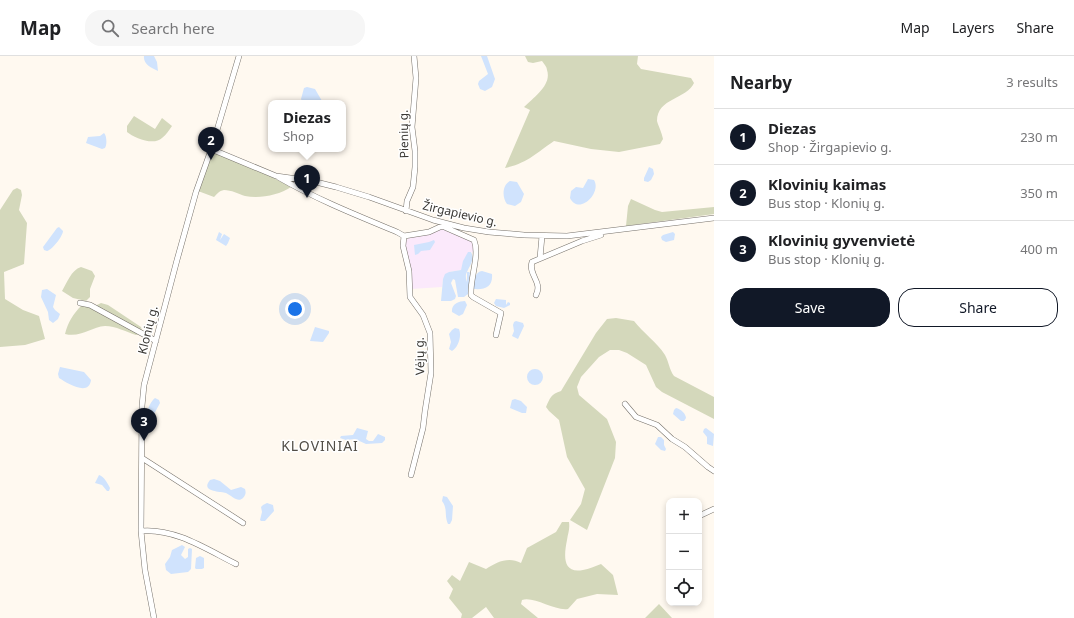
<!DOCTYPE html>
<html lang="en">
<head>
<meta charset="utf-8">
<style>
	body { margin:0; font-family:"Noto Sans",sans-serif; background:#f6f6f6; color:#202124 }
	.controls { position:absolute; right:12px; bottom:12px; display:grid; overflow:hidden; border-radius:8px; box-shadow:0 2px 6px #0003 }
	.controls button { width:36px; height:36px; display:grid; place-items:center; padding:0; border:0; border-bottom:1px solid #e0e0e0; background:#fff; color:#202124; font:20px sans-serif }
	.you { position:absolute; left:295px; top:253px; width:14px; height:14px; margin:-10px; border:3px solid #fff; border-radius:50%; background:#1a73e8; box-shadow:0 0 0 6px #1a73e833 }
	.badge { display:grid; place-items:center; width:26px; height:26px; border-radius:50%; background:#111827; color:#fff; font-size:13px; font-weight:700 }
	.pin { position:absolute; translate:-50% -33px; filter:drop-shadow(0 1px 2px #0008) }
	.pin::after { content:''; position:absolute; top:21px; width:14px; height:12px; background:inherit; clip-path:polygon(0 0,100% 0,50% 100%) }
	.popup { position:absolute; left:268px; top:44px; width:78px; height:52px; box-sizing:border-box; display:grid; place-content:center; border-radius:8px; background:#fff; filter:drop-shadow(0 1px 3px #0005); font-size:13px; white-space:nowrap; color:#757577 }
	.popup b { font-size:15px; color:#202124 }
	.popup::after { content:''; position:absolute; left:50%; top:100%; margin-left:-8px; border:8px solid transparent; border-top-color:#fff }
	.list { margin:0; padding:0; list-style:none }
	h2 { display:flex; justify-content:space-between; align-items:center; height:52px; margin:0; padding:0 16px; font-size:17px }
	h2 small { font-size:13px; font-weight:400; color:#757577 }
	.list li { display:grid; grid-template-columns:26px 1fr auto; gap:12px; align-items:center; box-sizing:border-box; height:56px; padding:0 16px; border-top:1px solid #e0e0e0 }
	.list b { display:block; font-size:15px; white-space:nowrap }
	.list p { margin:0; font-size:13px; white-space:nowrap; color:#757577 }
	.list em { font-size:13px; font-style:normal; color:#757577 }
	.actions { display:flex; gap:8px; padding:12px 16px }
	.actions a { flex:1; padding:9px 0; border:1px solid #111827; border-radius:16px; text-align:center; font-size:14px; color:#111827 }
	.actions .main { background:#111827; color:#fff }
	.icon { flex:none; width:22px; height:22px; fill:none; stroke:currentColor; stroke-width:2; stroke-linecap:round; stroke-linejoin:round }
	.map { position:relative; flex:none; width:714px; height:562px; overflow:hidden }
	header { display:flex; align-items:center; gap:24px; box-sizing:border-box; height:56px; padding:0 20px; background:#fff; border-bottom:1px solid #e0e0e0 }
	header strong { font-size:19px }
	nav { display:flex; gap:22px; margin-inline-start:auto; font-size:14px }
	.search { width:280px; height:36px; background:#f6f6f6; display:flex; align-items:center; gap:10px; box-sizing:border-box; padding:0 14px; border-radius:16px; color:#757577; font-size:15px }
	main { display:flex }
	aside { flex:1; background:#fff }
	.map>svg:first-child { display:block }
	.industrial { fill:#fbe9fb }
	.green { fill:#d4d8bb }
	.water { fill:#d0e3fd }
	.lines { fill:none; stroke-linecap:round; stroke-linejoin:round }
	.minor-casing { stroke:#757069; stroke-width:6 }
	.minor { stroke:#fff; stroke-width:5 }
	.labels { text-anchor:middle; stroke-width:3; stroke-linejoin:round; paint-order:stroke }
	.street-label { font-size:12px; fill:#3b3935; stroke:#fff }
	.quarter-label { font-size:14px; letter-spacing:1px; fill:#514d46; stroke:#fff }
</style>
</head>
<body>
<header>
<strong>Map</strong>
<div class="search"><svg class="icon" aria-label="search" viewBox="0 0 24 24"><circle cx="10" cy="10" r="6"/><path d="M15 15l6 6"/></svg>Search here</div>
<nav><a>Map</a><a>Layers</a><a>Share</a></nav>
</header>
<main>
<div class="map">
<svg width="714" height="562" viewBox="0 0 714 562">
	<rect width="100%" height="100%" fill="#fff9f0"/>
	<!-- industrial -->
	<path class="industrial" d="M442,173L473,185L474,197L471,196L463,208L461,214L449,216L443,223L442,231L411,233L405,190L406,185L409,181Z"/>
	<!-- green -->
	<path class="green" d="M525,0H638L637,8L641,13L691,22L694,27C687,43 657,42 657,65C658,69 662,77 663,83L660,88L619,96L591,93L554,85C536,97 528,107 505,112L530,54L524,51C534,41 552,29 547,14C547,11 544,8 542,5L533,7L528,6Z
		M134,60L155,73L162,62L172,70C169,74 166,79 162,82C154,90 134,82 127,76V70Z
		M212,97H216L266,118L291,131C279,139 260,143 245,140C239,138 231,134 224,134C219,135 217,138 214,141L198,135Z
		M17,132L21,134L22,139L19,154L27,167L24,208L4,216L5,243L23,254L39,260L45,283L25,289L0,291V154L13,134Z
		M631,143L655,154L662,156L714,151V158L626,170L628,150Z
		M81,211L92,215L95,220L90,233V241L86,245L73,242L62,235C67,227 71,214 81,211Z
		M101,247L108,249L141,271L142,275L139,278L136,279C126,276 116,270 105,270C91,271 81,282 65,278C68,266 73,258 82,249L93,251Z
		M616,262L634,265C643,277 657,286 665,299C669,306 669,313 674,320L714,341V363L662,336L656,331L646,309L627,297L619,294H610L599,301L581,321L577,331L579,339L607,363L616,386L615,402L587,474L570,464L581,448L585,433L567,401L559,364L549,355L546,351C550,342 551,338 561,335L596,277L607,263Z
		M562,466H569C570,474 568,477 567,484C564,499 562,518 583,514C589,513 595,510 601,508L613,519L618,539L597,538L577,543L568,553C554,555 534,540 522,544L521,548L538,562H494L486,551L472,562H461L462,558L449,542L453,533L447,525L452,519L460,525L469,506L486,513C496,506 509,500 521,507L527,492L556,476Z
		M659,548L672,562H645Z"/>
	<!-- water -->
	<path class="water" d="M144,0H154L157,6L158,15C151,12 143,8 144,0Z
		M481,0H487L495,23L492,31L485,35L480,33L478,28L479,25L488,18Z
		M307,31L315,33L322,45L321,47H303L301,43L304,32Z
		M104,77C107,80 107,89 105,92L102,93L86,87L88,81L100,80Z
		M649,111L653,113L654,118L651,124L648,126L644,125V122Z
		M588,123L594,124C602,137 579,160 570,142L571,135L576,131L583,132Z
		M510,125L517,126L524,138L521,146L515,150L507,148C502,142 502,129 510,125Z
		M59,171L63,175C63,180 52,194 47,195L44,194L43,191L57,172Z
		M219,176L222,178L220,184L224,178L230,182L228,187L226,190L216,184Z
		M673,176L675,178L674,184L666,186L662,184L661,181L663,179Z
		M434,184L435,186L430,194L421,195L418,198L415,199L414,189L429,186Z
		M468,196H471C475,203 470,209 467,216C465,219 466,223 467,226V216H469L470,217L468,238L464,241H458L455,224L453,223L451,227L456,240L455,243L451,245H441L443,223L445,218L449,216L461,214L463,205Z
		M482,215L492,218C493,230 486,234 474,233C473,227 474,216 482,215Z
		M47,233L56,239L53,251L55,254L60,258L58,263L53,267L49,264L48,256L41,241L42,234Z
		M496,243L506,244V249L508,246L510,247V249L504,252L496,250L494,247Z
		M465,245L467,249L463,258L459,260L452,256C451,248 459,245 465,245Z
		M516,265L523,267L524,270L518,283L512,280L514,275L513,269L514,266Z
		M315,271L329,275V277L323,286L310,285Z
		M455,272L459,273C462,280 458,292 452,295L449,293L451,286L449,278L452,274Z
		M60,311L84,316L91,324C89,341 67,327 59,322L58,318Z
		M527 321a8 8 0 1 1 16 0a8 8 0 1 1-16 0Z
		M155,342L159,344L160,347L153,360H149L147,357C148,352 151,345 155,342Z
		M515,343L521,345L527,351L526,357H522L510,352L512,344Z
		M676,352C681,353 686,358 686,362L684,365H681L673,358L674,354Z
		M357,372L368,375L366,383L369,385H373L378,378L385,381V384L382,387L366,388L355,383L346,384L340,382L341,380L353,379Z
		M706,372L714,378L713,390L707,388V381L703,376L704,373Z
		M658,381H661L664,384V389L666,393L665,395L661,394L655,388Z
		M99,419C104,420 108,428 110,432L109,435H107L102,429L95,427Z
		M214,423L220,425L231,434L241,431L245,433C246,436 246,439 243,442C238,447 232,440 226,437C220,435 200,436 210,424Z
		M443,440L447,441L453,450L452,464L450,468H448C444,459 448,453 442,445Z
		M267,447L273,449L274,455L265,465H261L260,464L262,456L261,451L263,449Z
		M182,489L185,491L181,499L185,503L188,501V493L190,492L192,493L191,513L188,516L171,518L166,514L165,508L170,501L172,494Z
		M200,500L204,502V512L202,513H196L195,512L196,502Z"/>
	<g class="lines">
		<!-- minor casing -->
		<g class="minor-casing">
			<path id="minor" d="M211,93L276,120L312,125L336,131L369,141L433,164L464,172L489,176L524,179L567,180L714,162
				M278,121C316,143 356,159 397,176L404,180
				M406,155L407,145L413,131L415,111V95L412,71L416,22L414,0
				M442,170L474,184C480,199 470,222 471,239L473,241L501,257L496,279
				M404,180L403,190L409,215L410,241L423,259L430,277L431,317L425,355L423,372L411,419
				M404,180L429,176L442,170V169
				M540,202L542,180
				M536,239C543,226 528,219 532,206L582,185L601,179
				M80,247L90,249L156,285
				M625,348L636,361L657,369L672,383L685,391L708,411L714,415
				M142,402L243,467
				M699,460L714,453
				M141,475C175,472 206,493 236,508
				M154,562L145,514L141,475L142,350L144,329L177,204L196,136L212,91L239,0"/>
		</g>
		<!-- minor -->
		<use href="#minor" class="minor"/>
	</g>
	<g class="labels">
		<!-- street labels -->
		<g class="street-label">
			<text transform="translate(404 78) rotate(-91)" y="4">Pienių g.</text>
			<text transform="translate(460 158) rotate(13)" y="4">Žirgapievio g.</text>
			<text transform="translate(148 274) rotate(-76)" y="4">Klonių g.</text>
			<text transform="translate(420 300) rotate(-91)" y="4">Vėjų g.</text>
		</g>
		<!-- quarter labels -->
		<g class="quarter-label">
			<text x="320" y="395">KLOVINIAI</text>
		</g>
	</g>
</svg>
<div class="controls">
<button>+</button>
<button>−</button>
<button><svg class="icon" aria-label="locate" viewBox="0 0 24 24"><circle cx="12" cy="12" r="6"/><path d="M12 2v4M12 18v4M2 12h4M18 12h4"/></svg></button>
</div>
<div class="you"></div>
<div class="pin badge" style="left:307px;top:142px">1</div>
<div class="popup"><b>Diezas</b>Shop</div>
<div class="pin badge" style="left:211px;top:104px">2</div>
<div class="pin badge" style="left:144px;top:385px">3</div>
</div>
<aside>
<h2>Nearby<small>3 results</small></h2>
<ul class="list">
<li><span class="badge">1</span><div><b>Diezas</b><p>Shop · Žirgapievio g.</p></div><em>230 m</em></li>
<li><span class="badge">2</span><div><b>Klovinių kaimas</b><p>Bus stop · Klonių g.</p></div><em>350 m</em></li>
<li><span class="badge">3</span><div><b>Klovinių gyvenvietė</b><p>Bus stop · Klonių g.</p></div><em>400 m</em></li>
</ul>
<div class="actions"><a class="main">Save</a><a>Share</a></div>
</aside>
</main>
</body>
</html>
